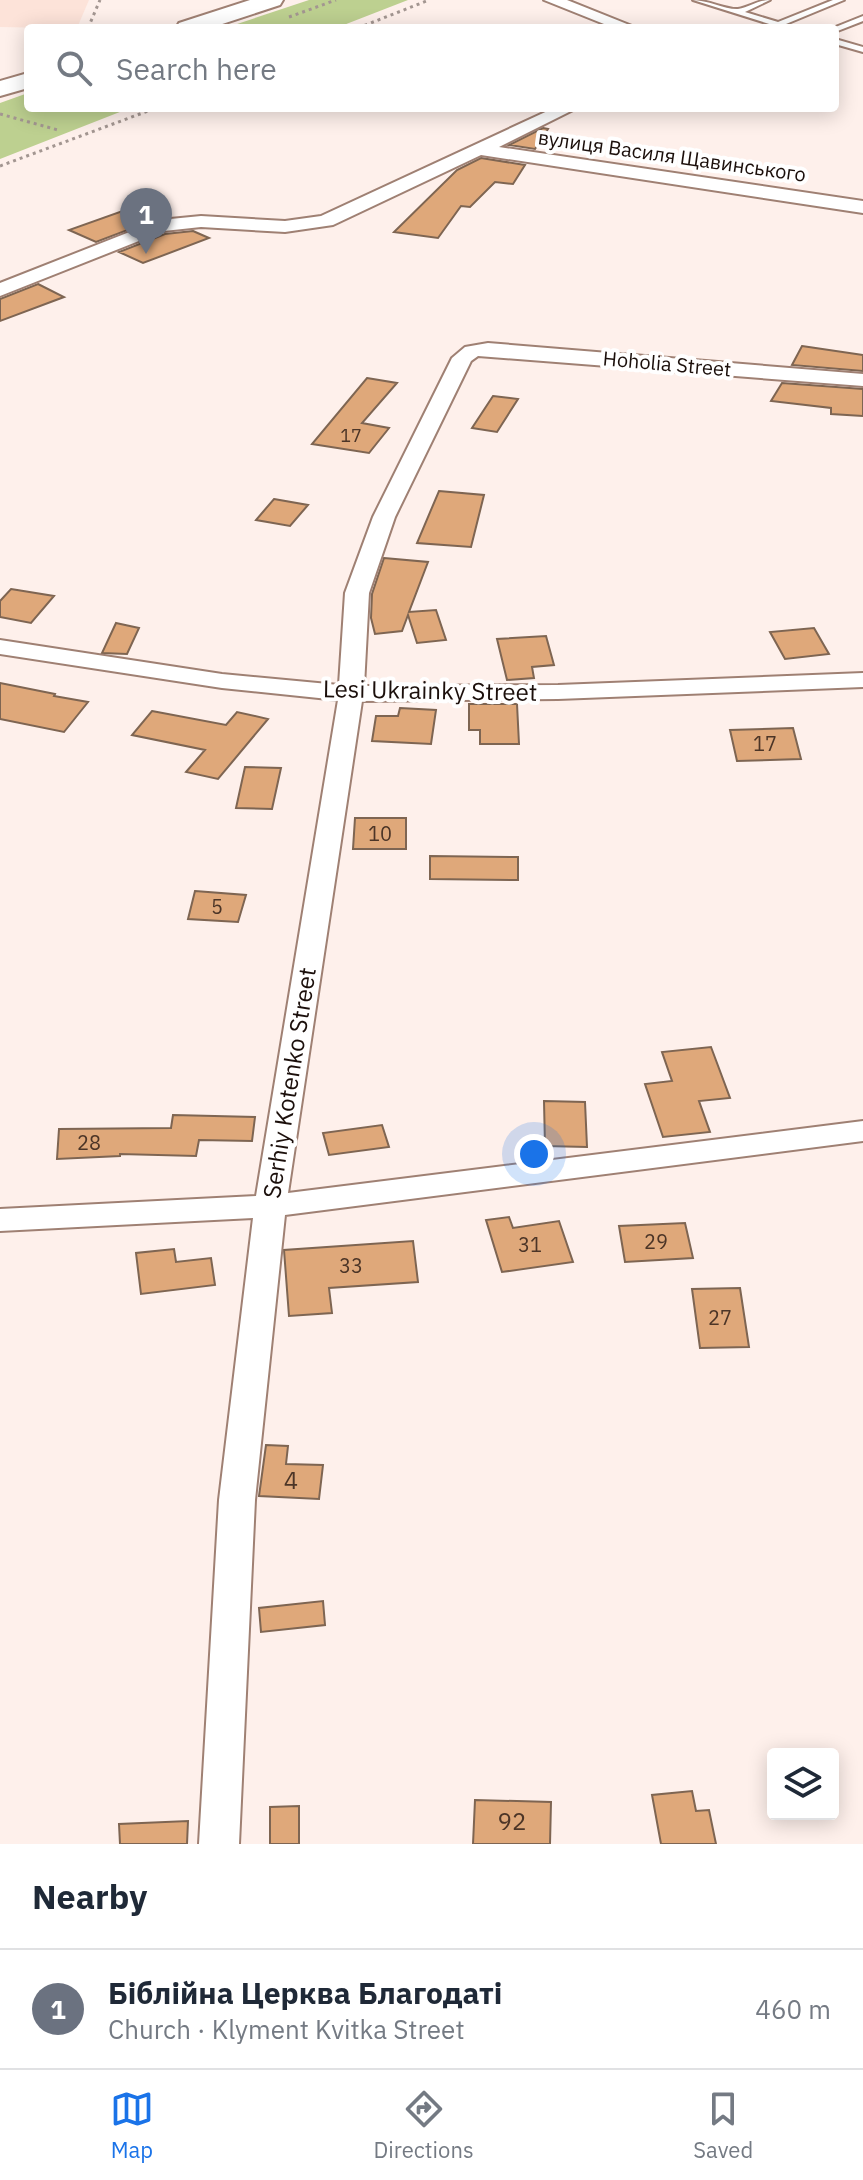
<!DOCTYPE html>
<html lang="en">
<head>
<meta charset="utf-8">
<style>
	body { margin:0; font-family:"IBM Plex Sans",sans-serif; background:#f2f2f3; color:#1f2937 }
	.controls { position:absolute; right:24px; bottom:24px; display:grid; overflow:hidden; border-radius:8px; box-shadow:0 4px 20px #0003 }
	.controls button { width:72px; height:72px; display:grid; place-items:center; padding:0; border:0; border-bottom:2px solid #e0e1e3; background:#fff; color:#1f2937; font:40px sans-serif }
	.you { position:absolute; left:534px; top:1154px; width:28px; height:28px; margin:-20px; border:6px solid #fff; border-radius:50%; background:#1a73e8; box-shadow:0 0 0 12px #1a73e833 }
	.badge { display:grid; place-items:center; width:52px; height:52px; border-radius:50%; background:#1a73e8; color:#fff; font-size:26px; font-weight:700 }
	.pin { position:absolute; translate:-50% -66px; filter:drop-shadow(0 2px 4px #0008) }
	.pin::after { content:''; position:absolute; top:42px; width:28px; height:24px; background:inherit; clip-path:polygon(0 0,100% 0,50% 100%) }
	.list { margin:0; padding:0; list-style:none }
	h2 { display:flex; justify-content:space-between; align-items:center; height:104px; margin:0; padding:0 32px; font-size:34px }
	h2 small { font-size:26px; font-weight:400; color:#747a83 }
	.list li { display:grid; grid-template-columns:52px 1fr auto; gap:24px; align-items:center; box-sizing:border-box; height:120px; padding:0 32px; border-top:2px solid #e0e1e3 }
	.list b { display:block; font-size:30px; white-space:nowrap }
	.list p { margin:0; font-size:26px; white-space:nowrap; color:#747a83 }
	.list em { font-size:26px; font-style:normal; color:#747a83 }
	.icon { flex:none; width:44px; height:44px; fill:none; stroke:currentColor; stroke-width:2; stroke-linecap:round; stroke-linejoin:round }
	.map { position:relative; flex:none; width:863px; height:1844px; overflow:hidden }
	.search { position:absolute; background:#fff; box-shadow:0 4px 20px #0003; left:24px; right:24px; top:24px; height:88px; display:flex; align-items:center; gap:20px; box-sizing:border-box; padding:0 28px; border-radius:8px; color:#747a83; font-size:30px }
	.sheet { height:224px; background:#fff }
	nav { display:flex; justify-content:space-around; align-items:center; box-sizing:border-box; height:112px; border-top:2px solid #e0e1e3; background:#fff; font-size:22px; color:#747a83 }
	nav a { display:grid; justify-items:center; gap:4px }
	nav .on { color:#1a73e8 }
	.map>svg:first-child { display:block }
	.built { fill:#fde3d9 }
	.green { fill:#bdd090 }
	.building { fill:#dfa87a; stroke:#7e6552; stroke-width:2 }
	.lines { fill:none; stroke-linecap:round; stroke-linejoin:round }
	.lane-casing { stroke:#9f8073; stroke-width:4 }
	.street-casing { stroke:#9f8073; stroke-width:4 }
	.secondary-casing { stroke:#9f8073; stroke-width:4 }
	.path { stroke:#a39691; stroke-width:3; stroke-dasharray:3 4; stroke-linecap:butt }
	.lane { fill:#fff; fill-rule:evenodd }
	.street { fill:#fff; fill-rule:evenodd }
	.secondary { fill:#fff; fill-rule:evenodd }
	.labels { text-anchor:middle; stroke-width:8; stroke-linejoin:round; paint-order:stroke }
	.far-number-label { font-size:18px; fill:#4c3527 }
	.far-street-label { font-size:20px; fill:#1b0f0b; stroke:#fff }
	.number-label { font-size:20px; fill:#4c3527 }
	.street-label { font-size:24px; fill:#1b0f0b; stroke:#fff }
	.near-number-label { font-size:24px; fill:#4c3527 }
</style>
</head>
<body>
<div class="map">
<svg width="863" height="1844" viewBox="0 0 863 1844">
	<rect width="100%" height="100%" fill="#fef0eb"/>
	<!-- built -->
	<path class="built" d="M0,0H89L77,28H54L0,27Z"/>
	<!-- green -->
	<path class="green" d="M309,0H408L336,28H225Z
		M28,93V108H130L0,159V103Z"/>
	<!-- building -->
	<path class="building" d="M543,128L548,129L535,149L509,145Z
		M481,158L525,165L513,184L495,182L470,207L461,206L438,238L394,232L457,170Z
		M131,208L162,217L96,242L69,230Z
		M193,231L209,238L143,263L119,252L165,234Z
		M38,284L64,297L0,321V299Z
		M802,346L863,355V371L792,365Z
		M367,378L397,383L362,423L389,428L369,453L312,444Z
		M782,383L863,389V416L831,414V408L771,401Z
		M493,396L518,399L497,432L472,428Z
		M439,491L484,495L471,547L417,543Z
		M274,499L308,505L290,526L256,520Z
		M384,558L428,562L409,612L436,610L446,640L417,643L408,615L402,631L375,634L371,618L372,594Z
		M11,589L54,596L31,623L0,617V601Z
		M116,623L139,628L127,654L102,653Z
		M814,628L829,654L785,659L770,632Z
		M546,636L554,665L532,667L534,678L507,680L497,639Z
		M0,683L55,694L54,696L88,702L64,732L0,719Z
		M469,704H517L519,744H480V730H469Z
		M400,708L436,710L431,744L372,741L376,716H398Z
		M152,711L226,725L237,712L268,719L218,779L186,772L205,750L132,735Z
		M793,728L801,759L737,761L730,730Z
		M245,767L281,768L272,809L236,808Z
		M355,818H406V849H353Z
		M430,856L518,857V880L430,879Z
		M195,891L246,895L238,922L188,919Z
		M711,1047L730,1098L699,1101L710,1132L663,1137L645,1084L672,1081L662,1052Z
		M544,1101L585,1102L587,1147L545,1146Z
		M173,1115L255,1117L252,1141L199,1140L196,1156L120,1154V1156L57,1159L59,1129L171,1128Z
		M382,1125L389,1147L329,1155L323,1133Z
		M509,1217L513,1228L559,1221L573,1262L502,1272L486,1220Z
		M685,1223L693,1258L625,1262L619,1226Z
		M413,1241L418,1282L329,1288L332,1313L289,1316L284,1250Z
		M174,1249L176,1262L211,1258L215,1285L141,1294L136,1253Z
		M740,1288L749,1347L700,1348L692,1289Z
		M266,1445L288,1446L286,1464L323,1465L319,1499L259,1496Z
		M323,1601L325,1625L261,1632L259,1608Z
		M692,1791L696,1811L709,1810L716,1844H661L652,1795Z
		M475,1800L551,1802L550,1844H473Z
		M299,1806V1844H270V1807Z
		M188,1821L187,1844H120L119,1824Z"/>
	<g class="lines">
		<!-- lane casing -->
		<g class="lane-casing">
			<path id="lane" d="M693,0C707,0 727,10 738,9C750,7 758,0 770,0L745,12L778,22L833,0H844L786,24L795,28H782Z
				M863,16V21L835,32V28H833Z
				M835,39L863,47V52L835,44Z"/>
		</g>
		<!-- street casing -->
		<g class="street-casing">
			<path id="street" d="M544,0H567L637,28H614Z
				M554,108H577L499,147L863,201V213L481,155L333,225L285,232L201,227L164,231L0,296V283L160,220L201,216L285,221L321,216Z
				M488,343L863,374V386L478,356L471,361L395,517L369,593L364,686L558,685L863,673V687L558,699L362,701L288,1193L863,1121V1141L285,1215L255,1500L239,1844H199L219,1500L253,1218L0,1231V1209L256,1196L338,700L222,688L0,654V640L222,674L339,685L345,593L373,517L452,358L465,347Z"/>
		</g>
		<!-- secondary casing -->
		<g class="secondary-casing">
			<path id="secondary" d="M250,0H283L280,5L210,28H176L179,23Z
				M28,73V88L0,96V81Z"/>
		</g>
		<!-- path -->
		<path class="path" d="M289,17L336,0
			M88,28L100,0
			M358,28L429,0
			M0,114L58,130
			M0,166L156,108"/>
		<!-- lane -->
		<use href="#lane" class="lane"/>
		<!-- street -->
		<use href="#street" class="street"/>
		<!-- secondary -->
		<use href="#secondary" class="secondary"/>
	</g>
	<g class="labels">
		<!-- far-number labels -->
		<g class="far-number-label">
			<text x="351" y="442">17</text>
		</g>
		<!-- far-street labels -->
		<g class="far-street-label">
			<text transform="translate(672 156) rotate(8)" y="7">вулиця Василя Щавинського</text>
			<text transform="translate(667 364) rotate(5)" y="7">Hoholia Street</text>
		</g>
		<!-- number labels -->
		<g class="number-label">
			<text x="765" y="751">17</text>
			<text x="380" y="841">10</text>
			<text x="217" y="914">5</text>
			<text x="89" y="1150">28</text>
			<text x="656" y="1249">29</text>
			<text x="530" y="1252">31</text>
			<text x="351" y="1273">33</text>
			<text x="720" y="1325">27</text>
		</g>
		<!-- street labels -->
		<g class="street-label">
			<text transform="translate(430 691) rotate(1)" y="8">Lesi Ukrainky Street</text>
			<text transform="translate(290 1083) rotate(-81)" y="8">Serhiy Kotenko Street</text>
		</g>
		<!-- near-number labels -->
		<g class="near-number-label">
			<text x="291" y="1489">4</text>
			<text x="512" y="1830">92</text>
		</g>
	</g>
</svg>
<div class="controls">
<button><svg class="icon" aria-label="layers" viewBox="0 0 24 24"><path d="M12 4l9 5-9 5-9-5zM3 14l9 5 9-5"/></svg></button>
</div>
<div class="you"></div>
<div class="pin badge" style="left:146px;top:254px;background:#6b7280">1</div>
<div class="search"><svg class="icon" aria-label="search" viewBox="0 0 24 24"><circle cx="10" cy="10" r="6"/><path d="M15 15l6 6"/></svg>Search here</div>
</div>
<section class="sheet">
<h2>Nearby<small></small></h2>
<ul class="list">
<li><span class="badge" style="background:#6b7280">1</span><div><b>Біблійна Церква Благодаті</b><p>Church · Klyment Kvitka Street</p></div><em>460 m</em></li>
</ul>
</section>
<nav>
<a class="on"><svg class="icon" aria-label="map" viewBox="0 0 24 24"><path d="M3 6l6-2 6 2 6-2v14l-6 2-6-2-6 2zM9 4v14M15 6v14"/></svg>Map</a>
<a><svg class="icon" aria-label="directions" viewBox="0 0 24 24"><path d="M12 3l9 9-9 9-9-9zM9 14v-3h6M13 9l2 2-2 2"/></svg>Directions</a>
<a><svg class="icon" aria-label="saved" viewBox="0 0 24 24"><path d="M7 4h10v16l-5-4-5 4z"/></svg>Saved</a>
</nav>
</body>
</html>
